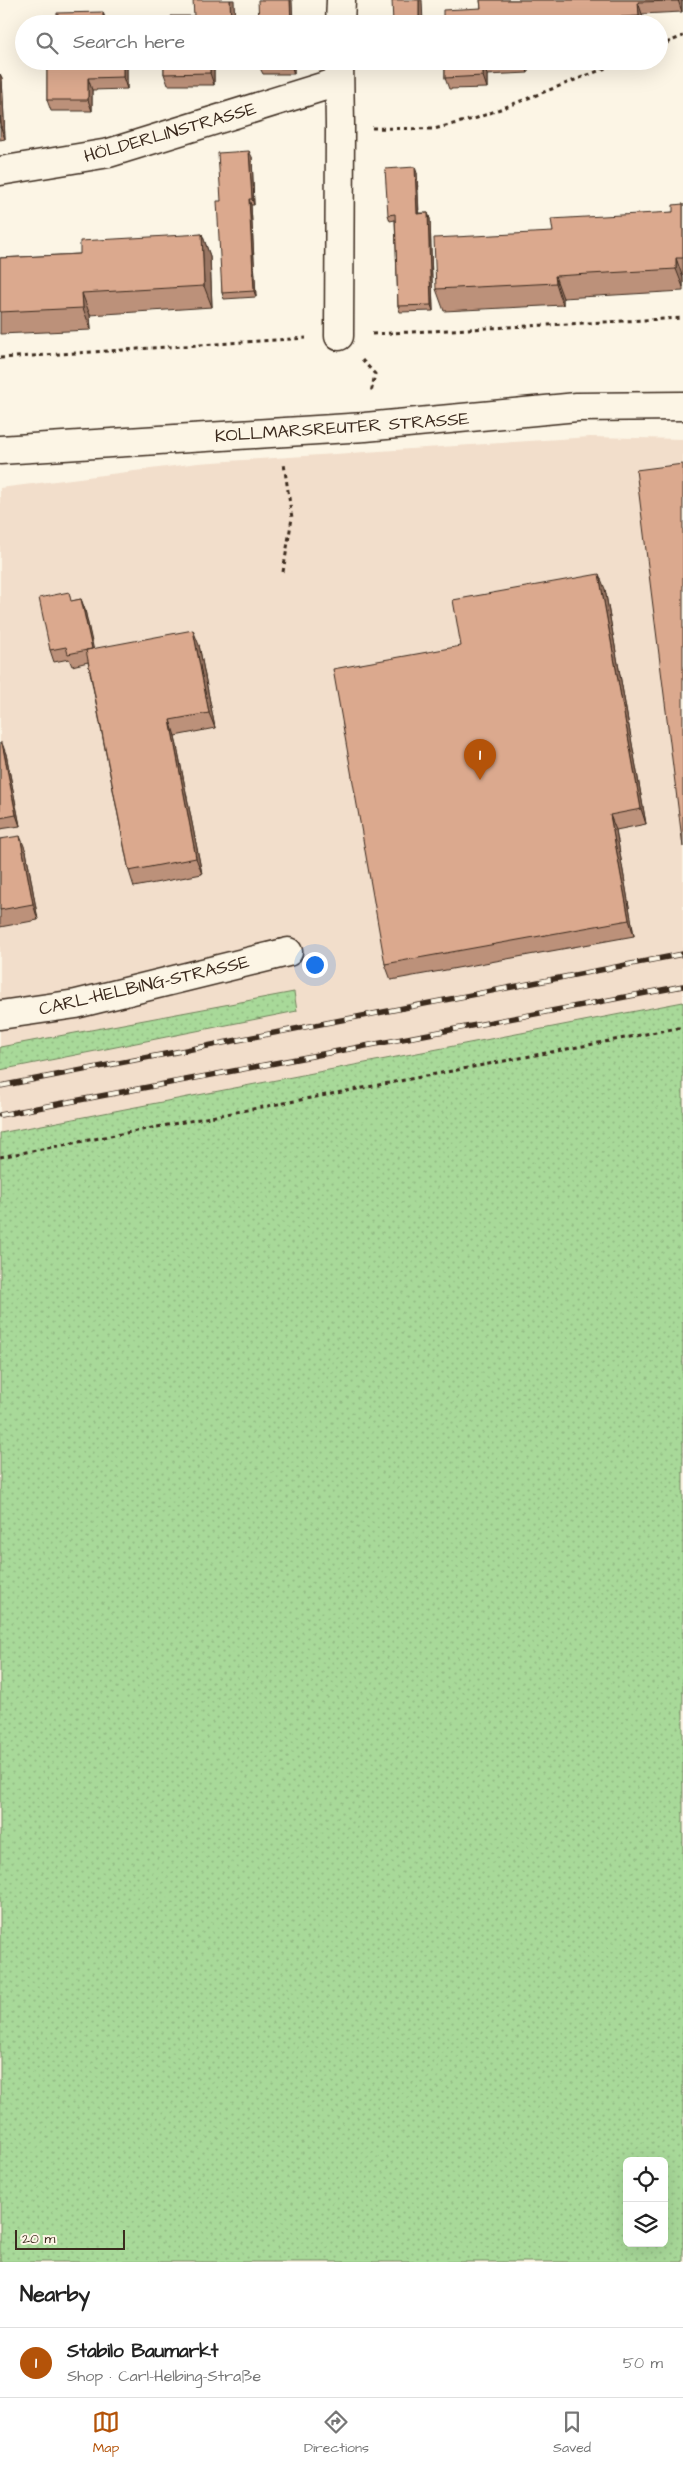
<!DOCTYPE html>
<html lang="en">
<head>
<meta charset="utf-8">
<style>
	body { margin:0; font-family:"Architects Daughter",sans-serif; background:#f2f2f2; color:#222 }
	.controls { position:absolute; right:15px; bottom:15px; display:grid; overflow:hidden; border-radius:8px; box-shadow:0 5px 20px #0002 }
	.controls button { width:45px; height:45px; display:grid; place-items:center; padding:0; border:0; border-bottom:1px solid #e0e0e0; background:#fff; color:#222; font:25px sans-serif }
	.scale { position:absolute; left:15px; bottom:12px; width:110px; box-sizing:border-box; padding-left:5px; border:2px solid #3b2a1e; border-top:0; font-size:14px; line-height:18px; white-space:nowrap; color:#3b2a1e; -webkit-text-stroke:4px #fcf5e5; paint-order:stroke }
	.you { position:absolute; left:314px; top:964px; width:18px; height:18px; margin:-12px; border:4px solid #fff; border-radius:50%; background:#1a73e8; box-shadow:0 0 0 8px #1a73e833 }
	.badge { display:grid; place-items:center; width:32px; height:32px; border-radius:50%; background:#b45309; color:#fff; font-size:16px; font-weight:700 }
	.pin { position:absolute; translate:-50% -41px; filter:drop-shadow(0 1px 2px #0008) }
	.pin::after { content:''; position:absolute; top:26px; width:18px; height:15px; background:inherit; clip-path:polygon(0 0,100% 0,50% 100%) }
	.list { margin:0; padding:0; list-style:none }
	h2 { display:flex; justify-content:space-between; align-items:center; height:65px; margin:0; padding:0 20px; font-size:21px }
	h2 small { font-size:16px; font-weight:400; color:#767676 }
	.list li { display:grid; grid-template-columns:32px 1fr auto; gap:15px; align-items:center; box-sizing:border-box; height:70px; padding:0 20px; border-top:1px solid #e0e0e0 }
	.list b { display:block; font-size:19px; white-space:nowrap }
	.list p { margin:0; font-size:16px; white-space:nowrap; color:#767676 }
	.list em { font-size:16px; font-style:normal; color:#767676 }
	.icon { flex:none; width:28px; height:28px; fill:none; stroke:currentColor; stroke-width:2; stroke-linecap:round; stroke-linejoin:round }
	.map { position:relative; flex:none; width:683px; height:2262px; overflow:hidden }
	.search { position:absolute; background:#fff; box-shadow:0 5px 20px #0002; left:15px; right:15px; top:15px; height:55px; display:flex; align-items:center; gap:12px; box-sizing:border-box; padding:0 18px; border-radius:28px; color:#767676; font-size:19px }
	.sheet { height:135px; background:#fff }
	nav { display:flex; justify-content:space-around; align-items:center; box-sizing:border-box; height:70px; border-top:1px solid #e0e0e0; background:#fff; font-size:14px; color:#767676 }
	nav a { display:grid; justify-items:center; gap:2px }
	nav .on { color:#b45309 }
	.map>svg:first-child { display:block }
	.built { fill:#f2decb }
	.grass { fill:url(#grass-dots); stroke:#72825c; fill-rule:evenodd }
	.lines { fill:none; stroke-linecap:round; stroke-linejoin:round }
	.street-casing { stroke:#3b2a1e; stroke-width:31 }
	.secondary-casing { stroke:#3b2a1e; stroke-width:31 }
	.path { stroke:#3b2a1e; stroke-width:3; stroke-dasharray:4 4; stroke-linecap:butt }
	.street { stroke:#fcf5e5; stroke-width:28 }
	.secondary { stroke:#fcf5e5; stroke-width:28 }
	.rail-casing { stroke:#3b2a1e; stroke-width:5.5 }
	.rail { stroke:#fcf5e5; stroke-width:4; stroke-dasharray:11; stroke-linecap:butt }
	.wall { fill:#bc917a; stroke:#3b2a1e }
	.shaded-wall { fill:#997663; stroke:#3b2a1e }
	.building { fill:#dba98e; stroke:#3b2a1e }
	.labels { text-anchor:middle; stroke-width:4; stroke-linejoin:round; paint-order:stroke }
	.street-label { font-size:18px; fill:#3b2a1e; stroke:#fcf5e5 }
</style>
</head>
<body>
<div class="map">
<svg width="683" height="2262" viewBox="0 0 683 2262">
	<defs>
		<pattern id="grass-dots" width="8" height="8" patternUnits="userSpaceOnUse" patternTransform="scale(1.25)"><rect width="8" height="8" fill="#a8d999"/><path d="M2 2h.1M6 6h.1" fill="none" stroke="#92ba83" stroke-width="1.8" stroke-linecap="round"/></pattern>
	</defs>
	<rect width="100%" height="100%" fill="#fcf5e5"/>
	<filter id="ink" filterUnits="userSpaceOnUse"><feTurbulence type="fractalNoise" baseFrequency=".02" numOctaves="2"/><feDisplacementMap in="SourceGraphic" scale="10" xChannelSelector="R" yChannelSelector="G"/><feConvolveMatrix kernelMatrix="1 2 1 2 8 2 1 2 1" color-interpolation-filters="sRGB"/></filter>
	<g filter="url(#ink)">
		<!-- built -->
		<path class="built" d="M590,437L683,439V1002L0,1133V1070L297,1011L0,1048V488L198,463Z"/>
		<!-- grass -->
		<path class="grass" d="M294,992L297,1011L0,1070V1047Z
			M683,1002V2262H0V1133ZM627,2161H664V2243H627Z"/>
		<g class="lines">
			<!-- street casing -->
			<g class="street-casing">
				<path id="street" d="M340,24L341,0
					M339,61L340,127L339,336
					M0,171L109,153L338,82
					M0,1015L76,1004L288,952"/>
			</g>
			<!-- secondary casing -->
			<g class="secondary-casing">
				<path id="secondary" d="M0,450L365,427L577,407L683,406"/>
			</g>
			<!-- path -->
			<path class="path" d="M659,46L683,36
				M372,128L434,129L477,118L624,61
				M372,334L683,318
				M0,358L306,338
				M362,360L375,374L371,393
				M283,572L292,518L284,464
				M0,1157L683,1027"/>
			<!-- street -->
			<use href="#street" class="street"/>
			<!-- secondary -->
			<use href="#secondary" class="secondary"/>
			<!-- rail casing -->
			<g class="rail-casing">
				<path id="rail" d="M0,1086L683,954
					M0,1115L683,986"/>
			</g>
			<!-- rail -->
			<use href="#rail" class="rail"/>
		</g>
		<!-- wall -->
		<path class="wall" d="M480,0H683V1H682V12L642,14L643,24H443L481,8Z
			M47,61H127V89L92,90V111H51L47,100Z
			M164,61H245V66H214V85H168L164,74Z
			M260,61H294V74H263L260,68Z
			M445,61H527L528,73L487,75V88L449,89L445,78Z
			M0,74L2,78L5,139L0,140Z
			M252,157L254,205H251L256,297L224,299L222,293L221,201Z
			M417,173L419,213H428L430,219L433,311L400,312L398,306L395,220L390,221L388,215Z
			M683,204V291L563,298V305L444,311L436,289L553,232L673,212Z
			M202,234L210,256L212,307L90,315L91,330L0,334V258L80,254Z
			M605,589L646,824L616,830L634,936L391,980L385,964L461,646Z
			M81,599L85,610L93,649L199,645L215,728L175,736L202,874L134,887L129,871L88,662L72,666L69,659L54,662L50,650L72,601Z
			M0,743L6,754L20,826L0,829Z
			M0,839L26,851L38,920L0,927Z"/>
		<!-- shaded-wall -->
		<path class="shaded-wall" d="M230,0H234L235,24H231Z
			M290,0H292L293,24H291Z
			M419,0H422L423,24H419Z
			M678,0H682V12Z
			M638,2L642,14L643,24H642L639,16Z
			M103,12L107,24H103Z
			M123,61H127V89L123,77Z
			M210,61H212L214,66V85L210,73Z
			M292,61H294V74L292,68Z
			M524,61H527L528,73Z
			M483,63L487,75V88L483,76Z
			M0,74L2,78L5,139L1,128L0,108Z
			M88,78L92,90V111L88,100Z
			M249,151L252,157L254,205L252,199Z
			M415,167L417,173L419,220L417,214Z
			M249,199L251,205L256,297L254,291Z
			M428,213L430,219L433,311L431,305Z
			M202,234L210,256L212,307L204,286Z
			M676,258L683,278V287L676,269Z
			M555,276L563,298V305L556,283Z
			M82,293L90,315L91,330L83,308Z
			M599,574L605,589L646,824L641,809Z
			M81,599L85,610L96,660L92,649Z
			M193,630L199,645L215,728L209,713Z
			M170,720L175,736L202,874L196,858Z
			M2,743L6,754L20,826L16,815Z
			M610,815L616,830L634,936L629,920Z
			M20,836L26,851L38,920L33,904Z"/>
		<!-- building -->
		<path class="building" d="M193,0H230L231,24H171V16H194Z
			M258,0H290L291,24H259Z
			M392,0H419V24H393Z
			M480,0H678V1L638,2L639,16L599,18L600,24H443V10L481,8Z
			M103,12V24H57V13Z
			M47,61H123V77L88,78V100H47Z
			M164,61H210V73L164,74Z
			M260,61H292V68H260Z
			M445,61H524V62L483,63V76L445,78Z
			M0,108L1,128H0Z
			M249,151L252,199H249L254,291L222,293L217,201H221L218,153Z
			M415,167L417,214L428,213L431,305L398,306L395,214L388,215L385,169Z
			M683,204V258H676V269L555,276L556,283L436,289L434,238L553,232L551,219L673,212V205Z
			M202,234L204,286L82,293L83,308L0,312V258L80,254V241Z
			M683,464V847L636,470Z
			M599,574L641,809L610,815L629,920L385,964L333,669L461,646L453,600Z
			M69,592L71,601L81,599L92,649L68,654L66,647L50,650L39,598Z
			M193,630L209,713L170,720L196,858L129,871L86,650Z
			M0,743H2L16,815L0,818Z
			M20,836L33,904L0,910V839Z"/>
	</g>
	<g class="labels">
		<!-- street labels -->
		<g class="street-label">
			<text transform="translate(170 132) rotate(-16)" y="6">HÖLDERLINSTRASSE</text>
			<text transform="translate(342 427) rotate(-4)" y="6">KOLLMARSREUTER STRASSE</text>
			<text transform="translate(144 985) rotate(-13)" y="6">CARL-HELBING-STRASSE</text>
		</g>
	</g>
</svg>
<div class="controls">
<button><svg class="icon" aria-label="locate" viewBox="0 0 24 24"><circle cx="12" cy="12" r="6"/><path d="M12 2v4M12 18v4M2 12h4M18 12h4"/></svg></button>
<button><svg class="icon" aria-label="layers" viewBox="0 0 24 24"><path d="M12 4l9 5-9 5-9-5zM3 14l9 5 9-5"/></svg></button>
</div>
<div class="scale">20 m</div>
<div class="you"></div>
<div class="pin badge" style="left:480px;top:780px">1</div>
<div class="search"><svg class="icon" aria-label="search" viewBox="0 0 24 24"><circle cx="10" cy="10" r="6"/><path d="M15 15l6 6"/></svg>Search here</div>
</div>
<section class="sheet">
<h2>Nearby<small></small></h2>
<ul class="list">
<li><span class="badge">1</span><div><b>Stabilo Baumarkt</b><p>Shop · Carl-Helbing-Straße</p></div><em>50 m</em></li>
</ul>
</section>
<nav>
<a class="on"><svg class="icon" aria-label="map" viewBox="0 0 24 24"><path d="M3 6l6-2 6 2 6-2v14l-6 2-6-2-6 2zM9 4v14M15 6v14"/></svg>Map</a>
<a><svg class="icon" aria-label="directions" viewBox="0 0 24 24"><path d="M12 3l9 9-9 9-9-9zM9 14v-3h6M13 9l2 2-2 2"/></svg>Directions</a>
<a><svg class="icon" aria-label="saved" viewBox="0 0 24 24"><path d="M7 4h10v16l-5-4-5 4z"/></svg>Saved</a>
</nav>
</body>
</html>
